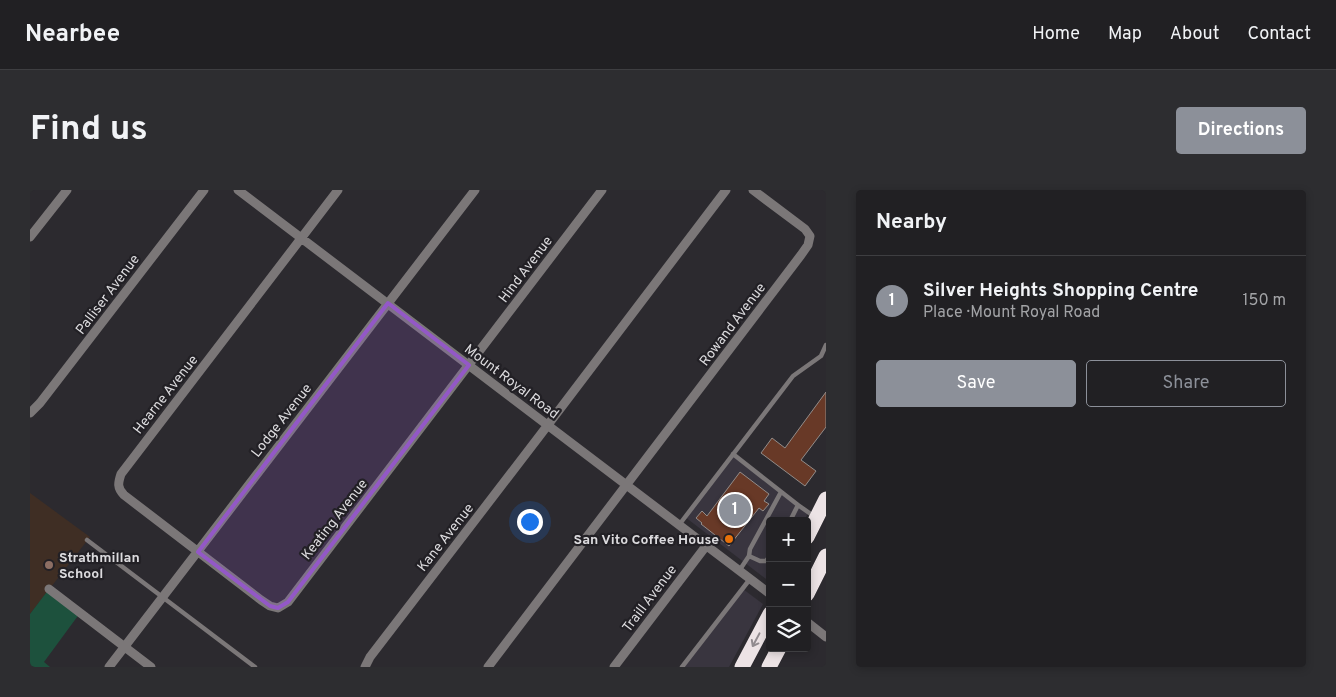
<!DOCTYPE html>
<html lang="en">
<head>
<meta charset="utf-8">
<style>
	body { margin:0; font-family:Overpass,sans-serif; background:#2d2d30; color:#f1f3f6 }
	.controls { position:absolute; right:15px; bottom:15px; display:grid; overflow:hidden; border-radius:5px; box-shadow:0 2px 8px #0003 }
	.controls button { width:45px; height:45px; display:grid; place-items:center; padding:0; border:0; border-bottom:1px solid #3e3e41; background:#212023; color:#f1f3f6; font:25px sans-serif }
	.you { position:absolute; left:499px; top:331px; width:18px; height:18px; margin:-12px; border:4px solid #fff; border-radius:50%; background:#1a73e8; box-shadow:0 0 0 8px #1a73e833 }
	.badge { display:grid; place-items:center; width:32px; height:32px; border-radius:50%; background:#8c9099; color:#fff; font-size:16px; font-weight:700 }
	.pin { position:absolute; translate:-50% -50%; border:2px solid #fff; box-shadow:0 1px 5px #0006 }
	.list { margin:0; padding:0; list-style:none }
	h2 { display:flex; justify-content:space-between; align-items:center; height:65px; margin:0; padding:0 20px; font-size:21px }
	h2 small { font-size:16px; font-weight:400; color:#a2a3a6 }
	.list li { display:grid; grid-template-columns:32px 1fr auto; gap:15px; align-items:center; box-sizing:border-box; height:90px; padding:0 20px; border-top:1px solid #3e3e41 }
	.list b { display:block; font-size:19px; white-space:nowrap }
	.list p { margin:0; font-size:16px; white-space:nowrap; color:#a2a3a6 }
	.list em { font-size:16px; font-style:normal; color:#a2a3a6 }
	.actions { display:flex; gap:10px; padding:15px 20px }
	.actions a { flex:1; padding:11px 0; border:1px solid #8c9099; border-radius:5px; text-align:center; font-size:18px; color:#8c9099 }
	.actions .main { background:#8c9099; color:#fff }
	.icon { flex:none; width:28px; height:28px; fill:none; stroke:currentColor; stroke-width:2; stroke-linecap:round; stroke-linejoin:round }
	.map { position:relative; flex:none; width:796px; height:477px; overflow:hidden; border-radius:5px }
	header { display:flex; align-items:center; gap:30px; box-sizing:border-box; height:70px; padding:0 25px; background:#212023; border-bottom:1px solid #3e3e41 }
	header strong { font-size:24px }
	nav { display:flex; gap:28px; margin-inline-start:auto; font-size:18px }
	.intro { display:flex; align-items:center; justify-content:space-between; box-sizing:border-box; height:120px; padding:0 30px }
	h1 { margin:0; font-size:35px }
	.button { padding:12px 22px; border-radius:5px; background:#8c9099; color:#fff; font-size:18px; font-weight:700 }
	main { display:flex; gap:30px; padding:0 30px }
	aside { flex:1; background:#212023; border-radius:5px; box-shadow:0 2px 8px #0003 }
	.map>svg:first-child { display:block }
	.built { fill:#39353f }
	.education { fill:#3f2e24 }
	.green { fill:#1d513d }
	.building { fill:#683927; stroke:#938c89 }
	.lines { fill:none; stroke-linecap:round; stroke-linejoin:round }
	.lane { stroke:#7b7778; stroke-width:4.5 }
	.street { stroke:#7b7778; stroke-width:9 }
	.highway { stroke:#ece3e5; stroke-width:15 }
	.oneway { stroke:#918b8f }
	.marked { fill:#9358c7; fill-opacity:0.2; stroke:#9358c7; stroke-width:4; stroke-linejoin:round }
	.food-dot { fill:#e8710a; stroke:#222025; stroke-width:2 }
	.education-dot { fill:#8d6e63; stroke:#222025; stroke-width:2 }
	.labels { text-anchor:middle; stroke-width:4.5; stroke-linejoin:round; paint-order:stroke }
	.street-label { font-size:14px; fill:#dcdbde; stroke:#222025 }
	.poi-label { font-size:14px; font-weight:bold; fill:#dcdbde; stroke:#222025; text-anchor:end }
</style>
</head>
<body>
<header>
<strong>Nearbee</strong>
<nav><a>Home</a><a>Map</a><a>About</a><a>Contact</a></nav>
</header>
<div class="intro"><h1>Find us</h1><a class="button">Directions</a></div>
<main>
<div class="map">
<svg width="796" height="477" viewBox="0 0 796 477">
	<rect width="100%" height="100%" fill="#2c2a2f"/>
	<!-- built -->
	<path class="built" d="M703,264L778,323L774,331H740V392L655,327Z
		M713,399L733,414L699,477H654Z"/>
	<!-- education -->
	<path class="education" d="M0,303L60,347L0,424Z"/>
	<!-- green -->
	<path class="green" d="M19,399L50,423L14,472L20,477H0V424Z"/>
	<!-- building -->
	<path class="building" d="M796,202V237L771,270L786,281L775,296L731,263L742,248L755,258Z
		M710,282L739,304L734,311L739,314L733,321L729,318L699,356L671,334L672,333L666,328L672,321L677,326Z"/>
	<g class="lines">
		<!-- lane -->
		<path class="lane" d="M703,264L768,315
			M760,331L768,315L785,327
			M649,335L763,186L791,166L796,155
			M57,350L225,477
			M719,366L720,359L751,302
			M709,381L719,366L730,371H736L740,366
			M652,477L720,389"/>
		<!-- street -->
		<path class="street" d="M208,0L740,404
			M308,0L91,284C88,293 87,298 94,305L231,410L240,416L248,418L258,412L572,0
			M0,47L37,0
			M0,223L10,213L174,0
			M19,399L121,477
			M777,432L796,447
			M79,477L445,0
			M335,477L340,467L511,244L696,0
			M458,477L771,65L778,55L780,46L775,39L723,0
			M584,477L676,356"/>
		<!-- highway -->
		<path class="highway" d="M777,347L796,309
			M777,404L796,366
			M712,477L740,424
			M739,477L749,458"/>
	</g>
	<!-- one-way arrows -->
	<defs><path id="oneway-shaft" d="M-6 0H5M1.5-3L5.5 0L1.5 3" fill="none" stroke-width="1.6" stroke-linecap="round" stroke-linejoin="round" transform="scale(1.25)"/></defs>
	<use class="oneway" href="#oneway-shaft" transform="translate(726 450) rotate(118)"/>
	<!-- marked area -->
	<path class="marked" d="M358,113L439,175L258,412L248,418L240,416L168,362Z"/>
	<!-- markers -->
	<circle class="food-dot" cx="699" cy="349" r="5"/>
	<circle class="education-dot" cx="19" cy="375" r="5"/>
	<g class="labels">
		<!-- street labels -->
		<g class="street-label">
			<text transform="translate(495 79) rotate(-53)" y="5">Hind Avenue</text>
			<text transform="translate(77 104) rotate(-53)" y="5">Palliser Avenue</text>
			<text transform="translate(702 134) rotate(-53)" y="5">Rowand Avenue</text>
			<text transform="translate(482 191) rotate(37)" y="5">Mount Royal Road</text>
			<text transform="translate(135 204) rotate(-52)" y="5">Hearne Avenue</text>
			<text transform="translate(251 230) rotate(-52)" y="5">Lodge Avenue</text>
			<text transform="translate(304 329) rotate(-52)" y="5">Keating Avenue</text>
			<text transform="translate(415 347) rotate(-52)" y="5">Kane Avenue</text>
			<text transform="translate(619 408) rotate(-53)" y="5">Traill Avenue</text>
		</g>
		<!-- poi labels -->
		<g class="poi-label">
			<text x="689" y="354">San Vito Coffee House</text>
			<text x="29" y="372" text-anchor="start">Strathmillan<tspan x="29" dy="16">School</tspan></text>
		</g>
	</g>
</svg>
<div class="controls">
<button>+</button>
<button>−</button>
<button><svg class="icon" aria-label="layers" viewBox="0 0 24 24"><path d="M12 4l9 5-9 5-9-5zM3 14l9 5 9-5"/></svg></button>
</div>
<div class="you"></div>
<div class="pin badge" style="left:705px;top:320px">1</div>
</div>
<aside>
<h2>Nearby<small></small></h2>
<ul class="list">
<li><span class="badge">1</span><div><b>Silver Heights Shopping Centre</b><p>Place · Mount Royal Road</p></div><em>150 m</em></li>
</ul>
<div class="actions"><a class="main">Save</a><a>Share</a></div>
</aside>
</main>
</body>
</html>
